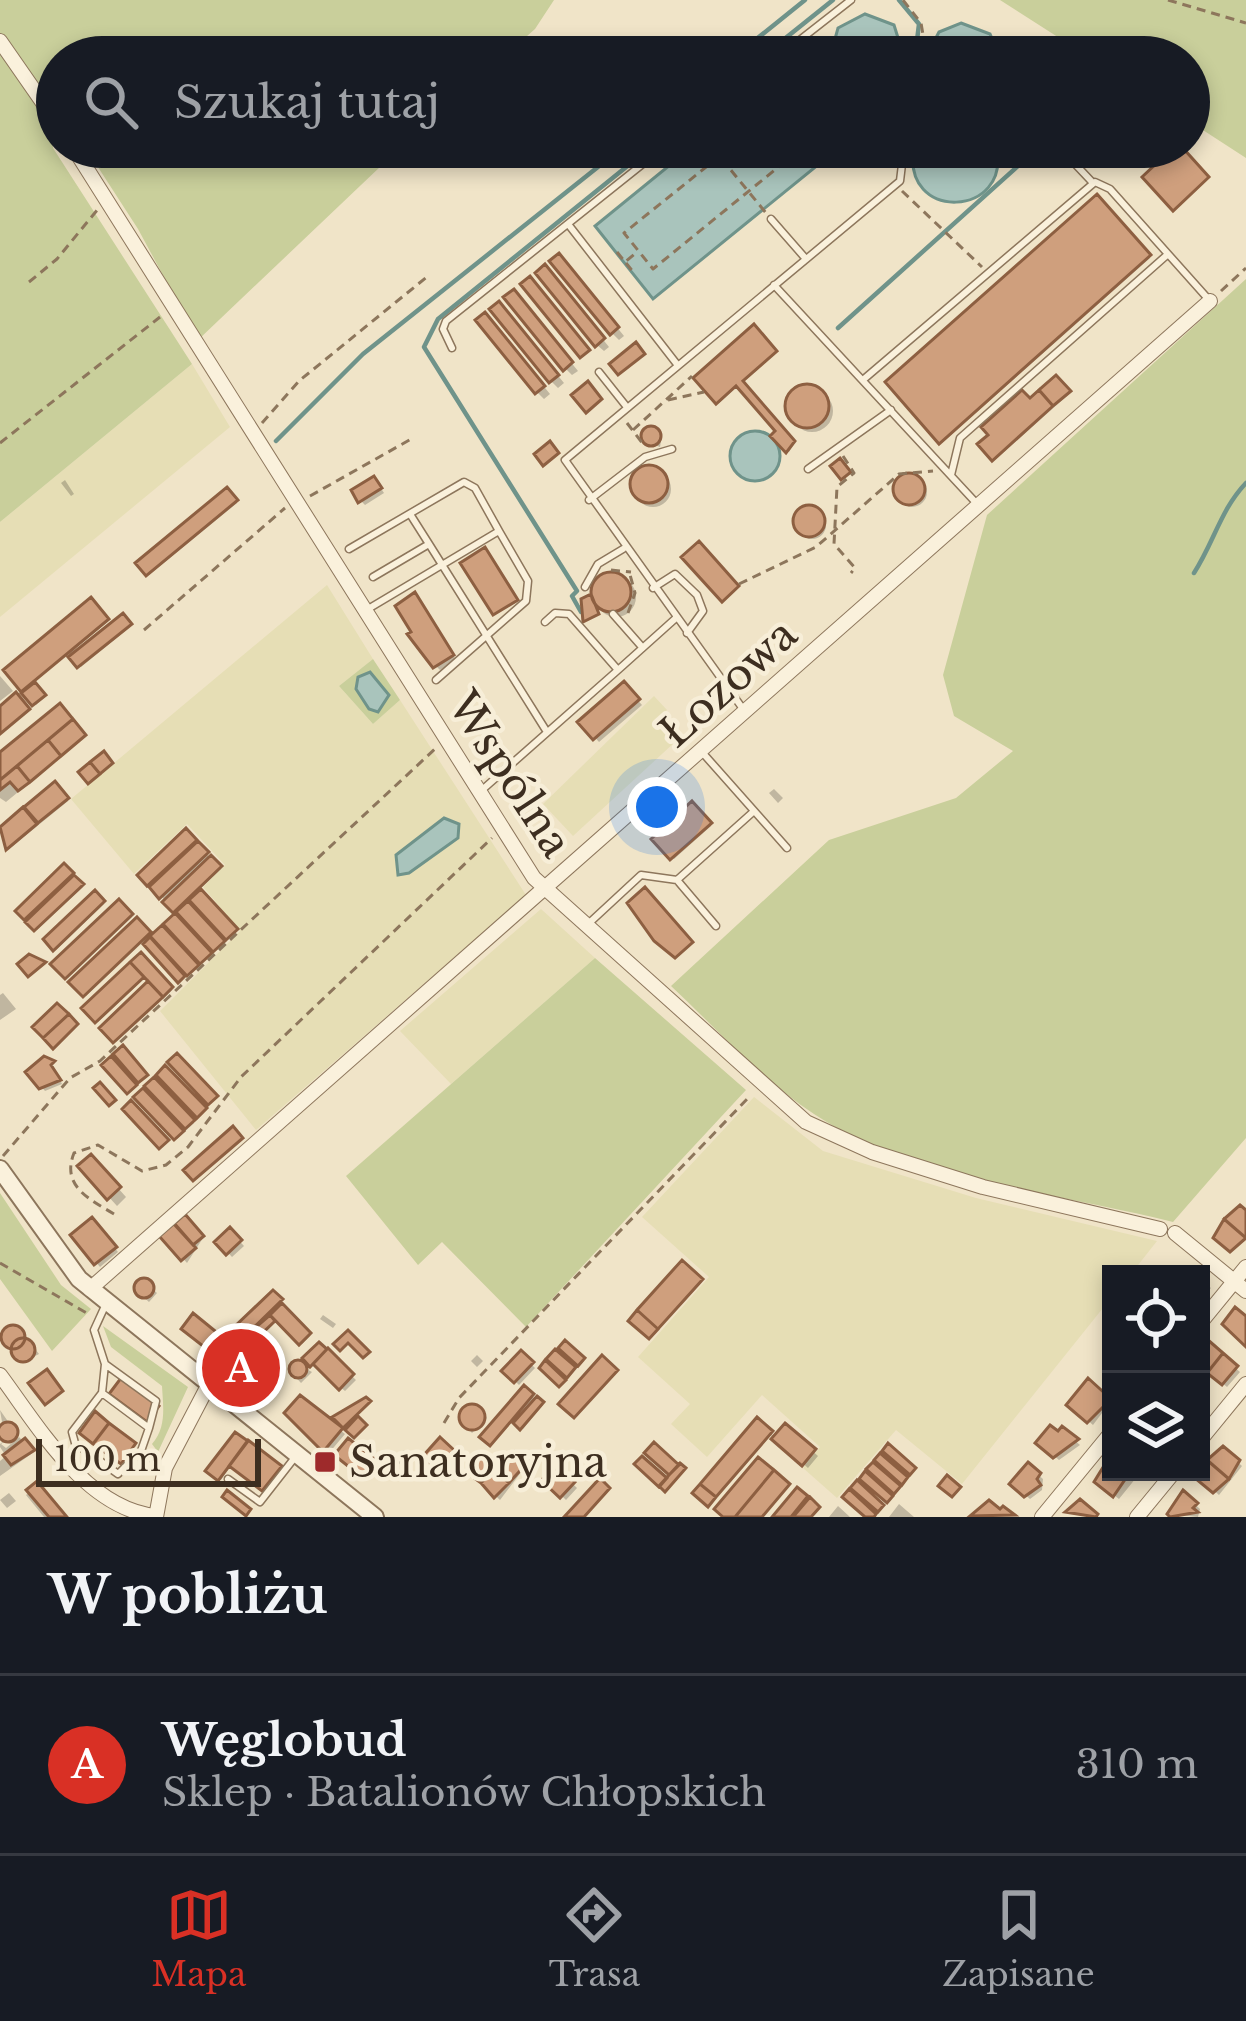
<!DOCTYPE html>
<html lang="pl">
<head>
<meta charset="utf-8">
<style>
	body { margin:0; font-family:"Libre Baskerville",serif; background:#242831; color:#f1f3f6 }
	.controls { position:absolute; right:36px; bottom:36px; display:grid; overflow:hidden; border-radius:0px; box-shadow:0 6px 18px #0003 }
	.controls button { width:108px; height:108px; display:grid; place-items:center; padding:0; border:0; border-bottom:3px solid #363941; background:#171b24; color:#f1f3f6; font:60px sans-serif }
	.scale { position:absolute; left:36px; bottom:30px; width:225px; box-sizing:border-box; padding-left:12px; border:6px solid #3d2e20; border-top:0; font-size:33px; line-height:42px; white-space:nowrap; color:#3d2e20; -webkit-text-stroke:9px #f7eed8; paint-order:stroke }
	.you { position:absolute; left:657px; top:807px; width:42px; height:42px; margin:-30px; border:9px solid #fff; border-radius:50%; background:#1a73e8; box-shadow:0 0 0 18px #1a73e833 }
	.badge { display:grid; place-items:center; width:78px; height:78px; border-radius:50%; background:#d93025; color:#fff; font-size:39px; font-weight:700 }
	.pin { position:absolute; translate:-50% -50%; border:6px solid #fff; box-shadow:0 3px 12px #0006 }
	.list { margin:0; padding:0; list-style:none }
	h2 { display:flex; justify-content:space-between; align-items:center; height:156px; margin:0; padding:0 48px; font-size:51px }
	h2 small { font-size:39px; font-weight:400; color:#9ea1a6 }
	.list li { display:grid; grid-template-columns:78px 1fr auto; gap:36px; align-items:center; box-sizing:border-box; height:180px; padding:0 48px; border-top:3px solid #363941 }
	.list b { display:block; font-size:45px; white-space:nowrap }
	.list p { margin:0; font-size:39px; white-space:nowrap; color:#9ea1a6 }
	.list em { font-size:39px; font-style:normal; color:#9ea1a6 }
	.icon { flex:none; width:66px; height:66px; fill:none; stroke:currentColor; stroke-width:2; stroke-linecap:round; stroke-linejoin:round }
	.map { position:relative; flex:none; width:1246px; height:1517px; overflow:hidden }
	.search { position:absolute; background:#171b24; box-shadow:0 6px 18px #0003; left:36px; right:36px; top:36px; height:132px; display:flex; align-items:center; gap:30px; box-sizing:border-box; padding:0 42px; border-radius:66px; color:#9ea1a6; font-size:45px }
	.sheet { height:336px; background:#171b24 }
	nav { display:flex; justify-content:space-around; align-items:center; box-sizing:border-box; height:168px; border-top:3px solid #363941; background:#171b24; font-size:33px; color:#9ea1a6 }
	nav a { display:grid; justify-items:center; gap:6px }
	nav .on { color:#d93025 }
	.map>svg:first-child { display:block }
	.farmland { fill:#e6deb5 }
	.green { fill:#c9cf9b }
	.water { fill:#a9c4bc; stroke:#6f938a; stroke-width:3 }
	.shadow { fill:#0003 }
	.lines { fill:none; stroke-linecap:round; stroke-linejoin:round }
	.stream { stroke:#6f938a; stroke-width:4.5 }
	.building { fill:#cf9f7d; stroke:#8d5f41; stroke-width:3 }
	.service-casing { stroke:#8d765c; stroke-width:9 }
	.minor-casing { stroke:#8d765c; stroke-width:16 }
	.tertiary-casing { stroke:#8d765c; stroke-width:20 }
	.path { stroke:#8d765c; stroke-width:3; stroke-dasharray:9 6; stroke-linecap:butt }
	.service { stroke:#faf1dc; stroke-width:6 }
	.minor { stroke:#faf1dc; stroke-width:14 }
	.tertiary { stroke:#faf1dc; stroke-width:16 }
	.poi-dot { fill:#9e2a2b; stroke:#f7eed8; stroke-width:4.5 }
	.labels { text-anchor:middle; stroke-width:9; stroke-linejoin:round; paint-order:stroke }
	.street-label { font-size:42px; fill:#3d2e20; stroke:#f7eed8 }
	.poi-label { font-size:42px; fill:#3d2e20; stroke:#f7eed8; text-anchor:start }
</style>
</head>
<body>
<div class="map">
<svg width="1246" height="1517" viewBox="0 0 1246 1517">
	<rect width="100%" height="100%" fill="#f0e4c8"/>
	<!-- farmland -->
	<path class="farmland" d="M192,364L230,427L0,617V522Z
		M327,585L373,659L339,686L373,724L400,700L526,895L256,1130L160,1011L240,931L203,887L225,865L187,824L134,874L71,799Z
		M654,696L667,710L657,720L675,742L573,836L543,804Z
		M541,909L595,958L451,1084L400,1031Z
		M754,1097L823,1151L976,1198L1157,1241L1131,1274H1111V1298L962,1484L896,1430L837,1498L803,1468L820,1447L762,1395L707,1457L671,1424L690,1404L638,1357L709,1277L642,1217Z"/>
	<!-- green -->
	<path class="green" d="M0,0H554L535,29L503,57H57L53,148L192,364L0,522Z
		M1000,0H1246V158L1189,121V57H1089Z
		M85,147H401L198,340L138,229Z
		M1246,279V1138L1173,1222C1061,1194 911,1178 814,1114C761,1079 717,1029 671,986L829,840L956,798L1013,751L954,716L943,675L987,515Z
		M373,659L400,700L373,724L339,686Z
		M595,958L746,1090L526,1327L442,1242L418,1265L346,1176Z
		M0,1193L61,1285L91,1309L52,1351L0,1279Z
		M103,1326L188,1387L158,1452L152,1444C167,1427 163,1406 162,1386L111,1347Z"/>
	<!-- water -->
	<path class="water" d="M865,14L894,25L904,57H830L838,28Z
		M961,23L990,34L1000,57H926L939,32Z
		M692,147H840L653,299L595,226Z
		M914,147H996C1013,217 900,224 914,147Z
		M730 456a25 25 0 1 1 50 0a25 25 0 1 1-50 0Z
		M370,672L389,695L378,712L369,709L356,689L358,677Z
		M444,818L459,824L458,838L409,873L398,875L396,855Z"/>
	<!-- shadow -->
	<path class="shadow" d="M1097,198L1150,258L942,443L889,382Z
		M566,264L624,336L619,340L612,333Z
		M551,275L609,347L604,351L597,345Z
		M508,297L520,299L578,371L572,375L566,369Z
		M506,312L564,383L558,388L551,381Z
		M492,323L550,394L544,399L537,392Z
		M754,328L776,353L741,384L783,428L794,444L789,452L773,437L779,430L739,385L719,403L697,378Z
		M1056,379L1069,394L995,460L981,445Z
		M791 411a21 21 0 1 1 42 0a21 21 0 1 1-42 0Z
		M647,432L662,436L660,447L647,442Z
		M635 489a18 18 0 1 1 36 0a18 18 0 1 1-36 0Z
		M897 492a15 15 0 1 1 30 0a15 15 0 1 1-30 0Z
		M65,480L74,494L71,496L61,483Z
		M378,484L384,493L365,505L361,501Z
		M227,491L237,503L149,575L139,563Z
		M798 525a14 14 0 1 1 28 0a14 14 0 1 1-28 0Z
		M596 597a20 20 0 1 1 40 0a20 20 0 1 1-40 0Z
		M419,600L456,660L440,670L436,666Z
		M91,601L108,621L74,649L78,654L123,617L130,627L81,667L69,653L33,683L45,697L36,705L7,671Z
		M0,676L13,691L0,701Z
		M624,685L642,705L599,742L582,723Z
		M59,707L85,737L6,802L0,798V756Z
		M55,785L68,801L9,849L0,831Z
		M774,789L783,798L778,803L769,793Z
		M692,806L711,826L674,859L655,839Z
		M186,833L221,869L199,890L237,931L181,981L144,941L86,996L72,982L137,921L153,938L178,914L141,875Z
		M64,868L83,887L37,930L19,911Z
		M94,894L104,904L56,950L47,940Z
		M119,903L132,917L68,978L55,964Z
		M141,956L172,990L116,1042L103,1028L153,981L147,976L98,1022L85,1008Z
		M3,993L16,1009L0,1020V995Z
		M50,1059L62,1084L45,1091L29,1072Z
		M154,1081L194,1123L177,1139L137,1097Z
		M91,1158L126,1197L117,1206L81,1166Z
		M185,1218L203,1238L187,1263L163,1236Z
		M92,1221L118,1252L100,1267L74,1236Z
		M230,1231L244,1246L232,1257L218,1242Z
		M682,1264L702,1282L651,1338L632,1321Z
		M1201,1279L1211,1288L1205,1295L1201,1291Z
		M143,1280L157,1293L149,1302L135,1289Z
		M273,1294L310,1336L302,1344L278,1320L252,1345L236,1329Z
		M323,1315L336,1324L333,1328L320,1319Z
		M18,1327L39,1354L21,1363L4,1342Z
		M228,1343L231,1347L216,1362L213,1359Z
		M566,1344L584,1361L570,1376L553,1364L562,1385L543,1367L556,1353L571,1366L562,1349Z
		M1208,1345L1240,1372L1227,1387L1201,1365Z
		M320,1346L356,1380L345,1391L306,1359Z
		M521,1354L535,1368L519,1385L505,1371Z
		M477,1355L483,1361L477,1367L471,1361Z
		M297,1364L312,1372L301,1383L291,1372Z
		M1088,1382L1111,1401L1093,1425L1070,1405Z
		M524,1390L543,1405L523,1429L514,1420L492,1445L483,1437Z
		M300,1399L345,1434L329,1453L288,1413Z
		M473,1405L487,1418L472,1433L459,1419Z
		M0,1410L16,1433L1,1444L6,1448L19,1437L34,1452L0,1476V1461L6,1456L0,1447V1444L5,1440Z
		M757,1421L776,1438L785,1427L818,1456L808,1468L771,1435L710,1506L696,1493Z
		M1063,1430L1080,1445L1059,1460L1039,1443Z
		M236,1436L284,1472L268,1493L232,1464L221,1480L209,1471Z
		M888,1448L915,1471L889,1459L907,1480L889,1502L863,1479Z
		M404,1450L408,1454L396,1468L388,1460Z
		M1224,1450L1242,1466L1219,1495L1200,1478Z
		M515,1457L525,1467L500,1500L470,1472L500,1478Z
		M1028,1466L1043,1479L1042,1490L1030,1499L1013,1484Z
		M1111,1466V1472L1140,1473L1119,1499L1098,1482Z
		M560,1472L577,1488L566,1500L546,1480Z
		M857,1484L883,1508L875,1517L846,1496Z
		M37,1485L63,1517H44L26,1495Z
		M9,1493L16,1501L7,1508L0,1500Z
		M1184,1494L1200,1509L1198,1517L1170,1514Z
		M899,1504L914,1517H889Z
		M838,1506L850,1517H829Z"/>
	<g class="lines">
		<!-- stream -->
		<path class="stream" d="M899,0L919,24L915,57
			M904,56L917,57
			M734,57L805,0
			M762,57L833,0
			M838,328L1039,147
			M276,441L363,354L623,147
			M1194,573C1214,542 1221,509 1246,483
			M581,612L572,596L577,591L424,347L438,319L651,147"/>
	</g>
	<!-- building -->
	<path class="building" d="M1174,147H1182L1209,177L1173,211L1142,177Z
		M1097,194L1151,255L939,444L885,382Z
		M559,253L619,327L610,335L549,261Z
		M545,264L605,338L595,347L535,273Z
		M530,276L590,350L580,358L520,284Z
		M514,289L573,362L563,371L503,297Z
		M499,301L559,375L549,383L489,309Z
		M485,312L545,386L535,394L475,320Z
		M754,324L777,351L743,381L795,441L786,453L770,436L775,431L736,386L716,404L693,378Z
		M636,342L645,354L618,375L609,364Z
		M1056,375L1071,391L1053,406L1039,390Z
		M588,381L602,399L586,413L571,395Z
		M785 406a22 22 0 1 1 44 0a22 22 0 1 1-44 0Z
		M1022,390L1030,398L1039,390L1053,406L992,461L977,444L988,435L981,427Z
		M641 436a10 10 0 1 1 20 0a10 10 0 1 1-20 0Z
		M550,441L559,453L543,466L534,454Z
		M840,458L851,472L841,480L830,466Z
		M630 484a19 19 0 1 1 38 0a19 19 0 1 1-38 0Z
		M893 489a16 16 0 1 1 32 0a16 16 0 1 1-32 0Z
		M374,476L382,488L358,503L351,490Z
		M227,487L238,500L146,576L135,563Z
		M793 521a16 16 0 1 1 32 0a16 16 0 1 1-32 0Z
		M699,541L739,586L722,602L681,557Z
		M485,547L518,600L493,615L460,563Z
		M591 592a20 20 0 1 1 40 0a20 20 0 1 1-40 0Z
		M415,592L454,655L433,668L407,634L411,632L395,606Z
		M591,594L599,614L583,622L581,599Z
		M91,597L109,619L21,692L3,670Z
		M123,613L132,624L77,668L68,657Z
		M624,681L640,699L593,740L577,722Z
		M35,682L46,695L32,706L21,693Z
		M16,692L30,709L0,734V706Z
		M60,703L73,719L0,780V752Z
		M73,719L86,735L61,756L48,740Z
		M48,740L61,756L30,782L17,766Z
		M104,751L113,763L100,774L90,762Z
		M90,762L100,774L88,784L78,772Z
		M17,766L30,782L18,791L10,782L0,790V780Z
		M55,781L69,798L38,823L24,807Z
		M692,801L712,823L670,860L651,839Z
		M23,807L37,824L6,850L0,827Z
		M186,828L197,840L147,886L137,875Z
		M198,841L209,852L159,899L149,887Z
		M211,855L222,866L173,913L162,902Z
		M64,863L74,873L24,920L15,911Z
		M74,875L84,884L34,931L25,922Z
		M645,887L693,942L675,958L654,941L627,903Z
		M201,889L238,929L226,940L189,900Z
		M95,890L105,901L53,951L43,939Z
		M119,899L133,914L65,979L50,964Z
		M188,901L225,941L213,952L176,912Z
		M175,913L212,953L200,964L163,924Z
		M137,917L151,932L83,997L68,982Z
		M162,925L199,965L187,976L150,936Z
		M150,937L185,976L178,983L143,944Z
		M141,952L173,987L163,997L130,962Z
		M29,954L46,962L28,977L17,964Z
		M130,962L144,977L95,1023L81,1008Z
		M148,981L163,997L113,1043L99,1028Z
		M57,1003L69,1014L43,1038L32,1027Z
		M69,1014L78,1024L53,1049L43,1038Z
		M123,1045L148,1075L138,1083L113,1054Z
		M177,1053L218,1096L208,1105L167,1062Z
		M44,1056L55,1061L51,1065L61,1080L39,1089L25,1072Z
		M111,1056L137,1085L127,1094L101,1065Z
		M165,1065L207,1108L197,1118L156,1075Z
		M154,1077L195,1120L185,1129L144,1086Z
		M100,1082L116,1100L109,1106L93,1088Z
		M143,1088L184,1131L174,1140L133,1097Z
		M131,1100L169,1140L159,1149L122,1109Z
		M233,1126L243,1138L193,1181L183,1170Z
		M91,1154L121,1187L107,1200L77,1166Z
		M1240,1205L1246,1210V1238L1224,1219Z
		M185,1214L204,1236L193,1245L174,1224Z
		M92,1217L117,1247L94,1265L70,1235Z
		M1224,1219L1246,1238L1230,1252L1213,1238Z
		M174,1223L196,1248L181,1261L159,1236Z
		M230,1227L242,1240L226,1255L214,1242Z
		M682,1260L703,1279L658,1329L637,1310Z
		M134 1288a10 10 0 1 1 20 0a10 10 0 1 1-20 0Z
		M273,1290L283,1299L242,1339L232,1329Z
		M282,1303L311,1333L299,1345L270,1315Z
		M1235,1307L1246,1316V1347L1222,1324Z
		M637,1310L658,1329L649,1339L628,1321Z
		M193,1313L220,1335L208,1350L181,1329Z
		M270,1315L275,1321L249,1346L242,1339Z
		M1 1337a12 12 0 1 1 24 0a12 12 0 1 1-24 0Z
		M348,1330L370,1352L363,1358L348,1343L340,1351L333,1344Z
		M11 1350a12 12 0 1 1 24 0a12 12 0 1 1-24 0Z
		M565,1340L585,1358L578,1366L558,1348Z
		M1208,1340L1223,1353L1207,1373L1201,1368V1349Z
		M319,1342L327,1349L310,1367L302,1358Z
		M245,1343L267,1361L248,1383L226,1364Z
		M328,1348L354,1374L339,1390L313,1364Z
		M555,1349L576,1367L567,1378L546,1359Z
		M521,1350L534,1362L514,1383L501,1371Z
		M1223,1353L1238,1366L1222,1385L1207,1373Z
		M602,1355L618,1370L574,1418L558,1404Z
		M289 1369a9 9 0 1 1 18 0a9 9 0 1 1-18 0Z
		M545,1360L566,1380L559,1387L539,1368Z
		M47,1369L63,1391L45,1405L28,1383Z
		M121,1378L159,1406L147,1422L109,1394Z
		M1088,1378L1111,1399L1087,1423L1066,1405Z
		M524,1385L534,1394L490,1446L479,1437Z
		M300,1395L343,1428L323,1452L284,1413Z
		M537,1396L544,1402L520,1430L513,1423Z
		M366,1397L371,1401L343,1428L332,1417Z
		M459 1417a13 13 0 1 1 26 0a13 13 0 1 1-26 0Z
		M95,1411L109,1423L93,1444L79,1433Z
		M358,1416L367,1425L354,1438L345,1430Z
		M757,1417L773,1431L716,1497L700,1484Z
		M-2 1432a10 10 0 1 1 20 0a10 10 0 1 1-20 0Z
		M109,1423L136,1443L121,1464L93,1444Z
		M785,1423L816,1449L802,1466L771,1439Z
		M1050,1425L1058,1431L1062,1426L1079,1439L1053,1458L1035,1443Z
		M235,1432L248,1441L218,1481L205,1471Z
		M440,1437L454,1450L437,1469L423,1456Z
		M25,1438L35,1450L11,1465L3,1455Z
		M348,1438L377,1461L363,1478L334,1455Z
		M248,1440L282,1466L262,1491L229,1466Z
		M654,1442L679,1465L669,1475L644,1453Z
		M888,1443L916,1468L910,1475L882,1451Z
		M1223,1446L1240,1460L1229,1479L1207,1460Z
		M515,1452L527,1463L509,1483L499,1474Z
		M880,1453L908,1477L902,1485L874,1460Z
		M481,1456L494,1469L481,1483L466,1472Z
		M642,1456L667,1478L659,1487L634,1464Z
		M758,1457L774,1470L735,1517H723L714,1509Z
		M1207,1460L1229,1479L1213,1493L1196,1479Z
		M873,1462L901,1486L894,1494L866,1469Z
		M1028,1462L1041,1473L1037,1479L1041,1485L1024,1497L1009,1484Z
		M680,1463L686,1468L665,1492L659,1486Z
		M1105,1464L1124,1481L1113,1497L1094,1482Z
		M560,1468L575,1482L560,1498L541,1480Z
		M494,1469L509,1483L494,1498L481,1483Z
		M774,1470L790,1484L762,1517H735Z
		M865,1471L893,1496L887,1503L859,1479Z
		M947,1475L961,1487L952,1497L938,1486Z
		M600,1478L610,1488L584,1517H564Z
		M857,1480L884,1505L878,1512L850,1488Z
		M37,1481L67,1517H49L26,1490Z
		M700,1484L716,1497L708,1507L692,1493Z
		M797,1487L808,1496L791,1517H772Z
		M849,1489L876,1514L874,1517H865L842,1497Z
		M227,1490L251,1509L246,1516L222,1497Z
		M1183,1490L1198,1503L1193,1508L1198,1512L1170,1517L1167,1514Z
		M810,1497L820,1507L811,1517H793Z
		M1080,1499L1098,1514L1096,1517L1065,1512Z
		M989,1500L1000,1509L1003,1506L1015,1515L970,1516Z"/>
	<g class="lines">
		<!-- service casing -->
		<g class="service-casing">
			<path id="service" d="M778,57L851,0
				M1059,147L1093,183
				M771,219L806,259
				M568,224L676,363
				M774,285L979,506
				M452,348L443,329L446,321L664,147
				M599,372L626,406
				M864,379L1095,182L1110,189L1210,301
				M808,469L891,410
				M951,475L960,438L1167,255
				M589,500L645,457L672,449
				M410,514L429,544
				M349,549L464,482L475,488L499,531L368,609
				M373,577L429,544L547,732
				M585,587L598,564L623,549
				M653,588L675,574L697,595L703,611L687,633
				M613,614L642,647
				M618,670L676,618
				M436,680L526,601L528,581L499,531
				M743,709L565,460L900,181L903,156
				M701,751L787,848
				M482,790L618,670L569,614L555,613L545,622
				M677,880L716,926
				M587,925L641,875L677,880L753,812
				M105,1306L94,1330L105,1364L102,1393L149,1428L141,1451L164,1467
				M105,1364L156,1401L149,1428
				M101,1394L72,1432L75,1443L118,1474L141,1451
				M228,1479L260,1502L296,1456"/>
		</g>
		<!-- minor casing -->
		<g class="minor-casing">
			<path id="minor" d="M0,41L57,123
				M73,147L534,878L806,1122L872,1152L983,1187L1160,1229
				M1175,1233L1246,1291
				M90,1289L1210,301
				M1201,1322L1246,1267
				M0,1375C38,1426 86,1509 156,1516
				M1201,1439L1246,1384
				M156,1517L165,1468L209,1384
				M1042,1517L1111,1433
				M1137,1517L1174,1472"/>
		</g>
		<!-- tertiary casing -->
		<g class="tertiary-casing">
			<path id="tertiary" d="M0,1169L79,1279L375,1517"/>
		</g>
		<!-- path -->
		<path class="path" d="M903,0L921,23L925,46
			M1168,0L1246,23
			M712,147L766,213
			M731,147L624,233L653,269L803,147
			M96,155L110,147
			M902,191L982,267
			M617,252L625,262L637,252
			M626,263L634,273
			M29,282L57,259L98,209
			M1221,291L1246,268
			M668,400L704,392
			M262,423L299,381L428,276
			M627,423L643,444
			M633,430L692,376
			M0,443L160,317
			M843,456L854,473L837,487L834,544L855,568L851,573
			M310,496L413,438
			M611,570L631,572
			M739,584L816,547L899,474L933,471
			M628,613L635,593L629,571
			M144,630L285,508
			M3,1156L70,1078L100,1061L436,748
			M114,1214C89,1199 61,1186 74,1153L98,1145L142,1171L166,1165L188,1147L241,1077L492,838
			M0,1263L90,1315
			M444,1423L459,1398L751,1095"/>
		<!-- service -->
		<use href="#service" class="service"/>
		<!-- minor -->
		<use href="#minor" class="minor"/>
		<!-- tertiary -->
		<use href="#tertiary" class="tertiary"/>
	</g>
	<!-- markers -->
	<rect class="poi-dot" x="313" y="1450" width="24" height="24" rx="6"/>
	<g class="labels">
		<!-- street labels -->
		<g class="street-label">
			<text transform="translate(728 683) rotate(-42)" y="15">Łozowa</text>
			<text transform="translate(510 774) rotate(57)" y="15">Wspólna</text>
		</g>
		<!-- poi labels -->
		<g class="poi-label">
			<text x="349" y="1477">Sanatoryjna</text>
		</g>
	</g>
</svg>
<div class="controls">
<button><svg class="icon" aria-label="locate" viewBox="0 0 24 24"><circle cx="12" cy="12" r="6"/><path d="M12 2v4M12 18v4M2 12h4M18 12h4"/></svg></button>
<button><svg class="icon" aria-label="layers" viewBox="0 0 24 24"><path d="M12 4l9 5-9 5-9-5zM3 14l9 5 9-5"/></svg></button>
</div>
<div class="scale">100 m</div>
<div class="you"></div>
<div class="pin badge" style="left:241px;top:1368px">A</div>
<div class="search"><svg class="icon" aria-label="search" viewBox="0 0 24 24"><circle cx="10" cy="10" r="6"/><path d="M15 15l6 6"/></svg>Szukaj tutaj</div>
</div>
<section class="sheet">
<h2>W pobliżu<small></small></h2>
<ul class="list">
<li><span class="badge">A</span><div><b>Węglobud</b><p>Sklep · Batalionów Chłopskich</p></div><em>310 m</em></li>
</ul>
</section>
<nav>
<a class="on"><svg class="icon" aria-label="map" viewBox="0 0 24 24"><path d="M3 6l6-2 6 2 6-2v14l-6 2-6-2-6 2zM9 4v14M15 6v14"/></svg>Mapa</a>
<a><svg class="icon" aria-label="directions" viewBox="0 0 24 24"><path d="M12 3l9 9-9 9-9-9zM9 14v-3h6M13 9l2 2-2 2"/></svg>Trasa</a>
<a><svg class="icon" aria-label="saved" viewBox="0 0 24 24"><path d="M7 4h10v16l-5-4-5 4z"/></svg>Zapisane</a>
</nav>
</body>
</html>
